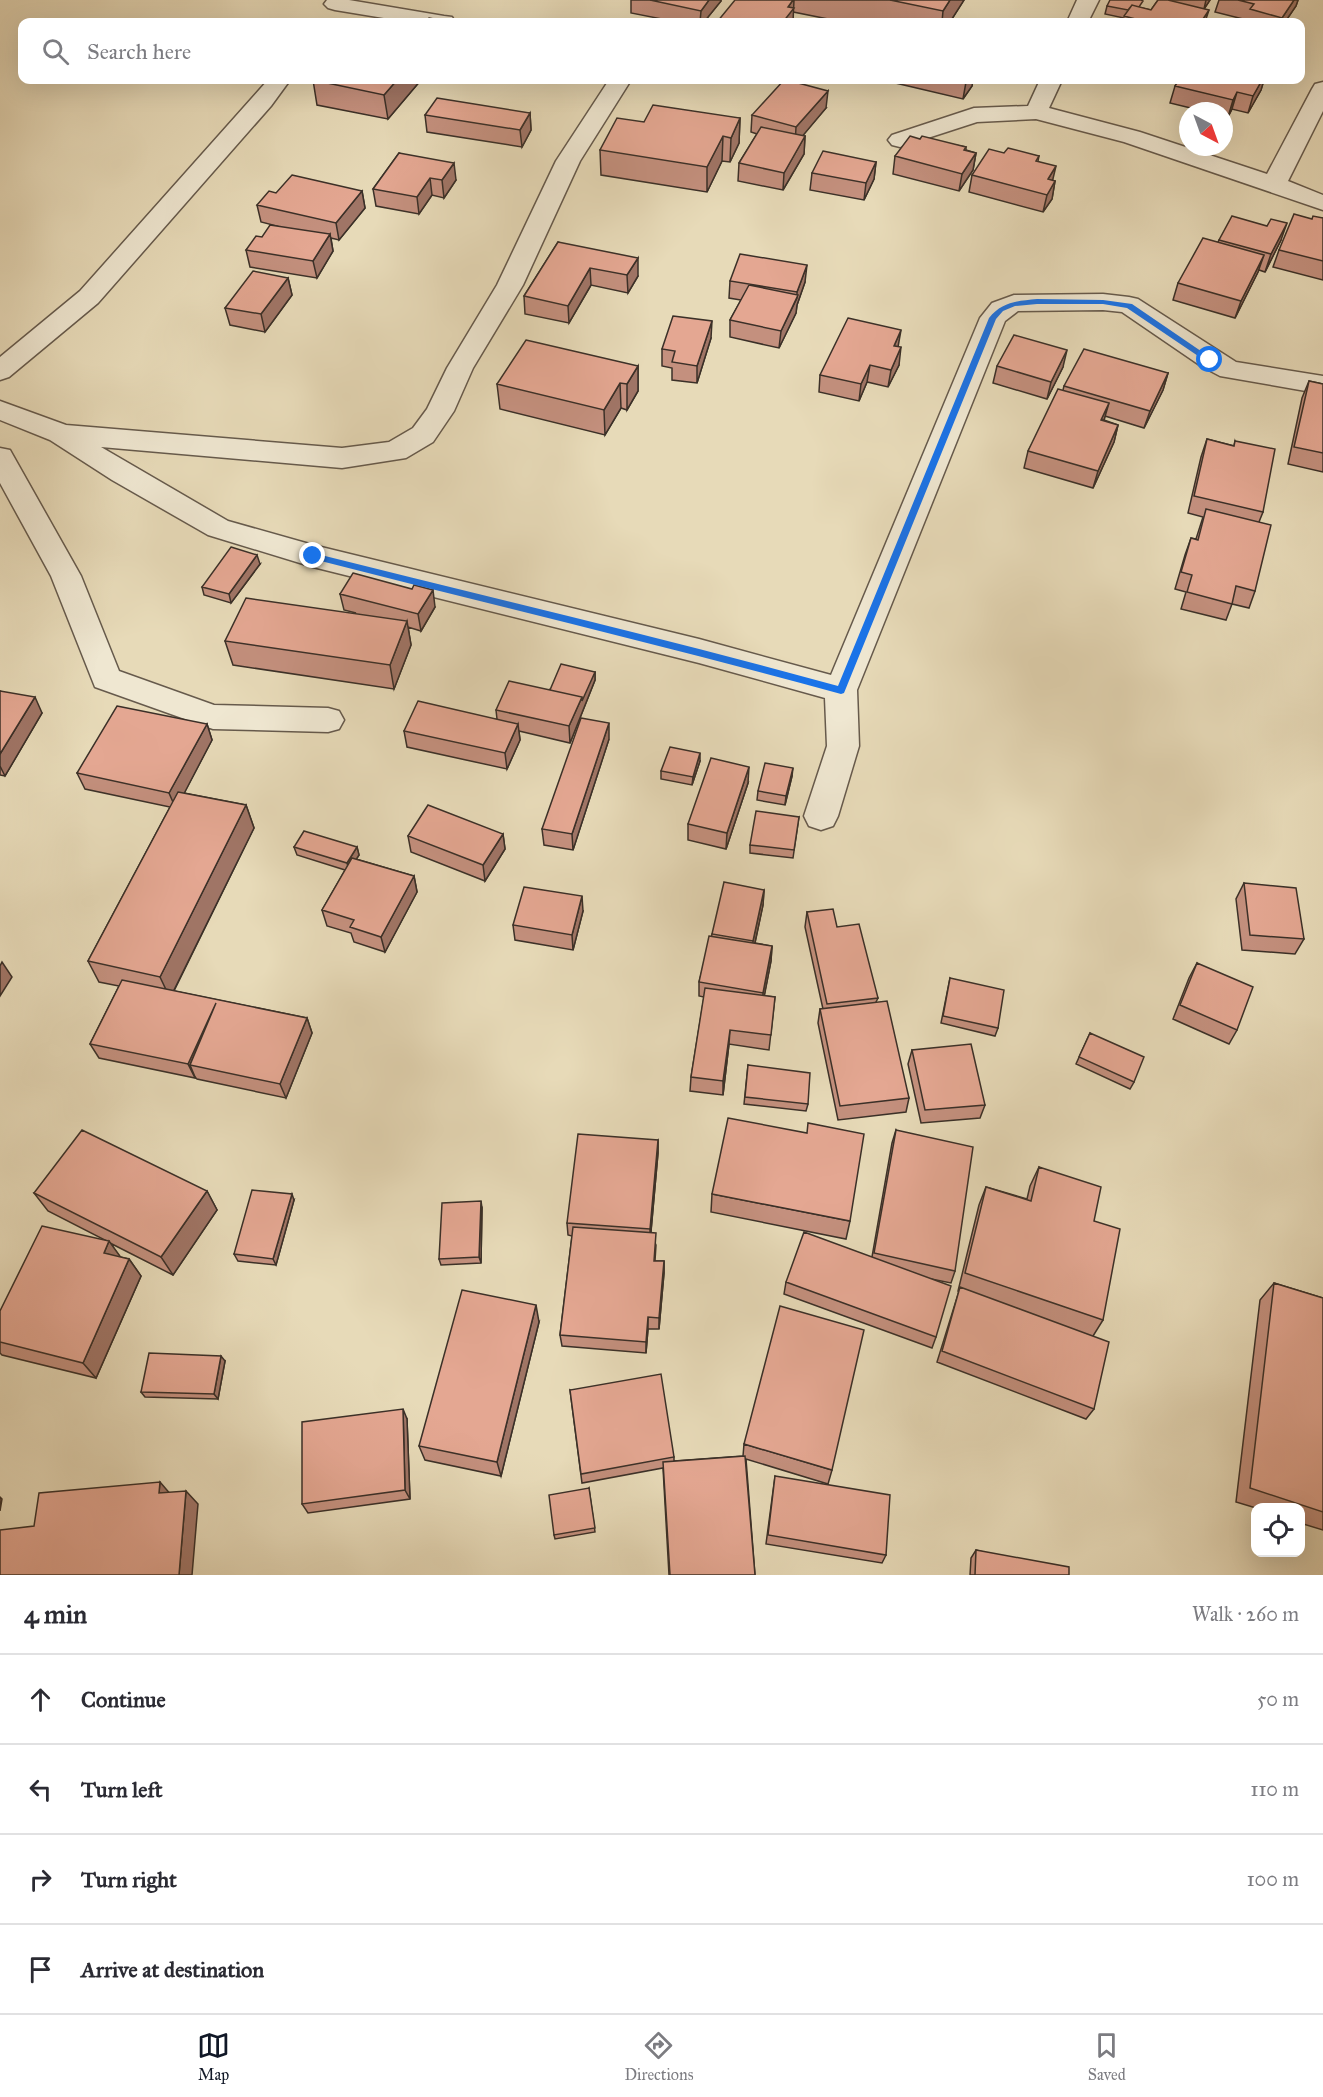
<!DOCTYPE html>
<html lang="en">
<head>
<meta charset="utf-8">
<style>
	body { margin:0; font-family:"IM FELL Great Primer",serif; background:#f7f7f7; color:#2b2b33 }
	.controls { position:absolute; right:18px; bottom:18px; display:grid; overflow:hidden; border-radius:12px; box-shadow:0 6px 24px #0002 }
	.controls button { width:54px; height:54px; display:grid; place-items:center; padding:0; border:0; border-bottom:2px solid #e1e1e2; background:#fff; color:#2b2b33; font:30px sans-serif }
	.compass { position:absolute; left:1179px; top:102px; width:54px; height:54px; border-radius:50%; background:#fff; box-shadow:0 6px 24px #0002; rotate:139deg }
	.stop { position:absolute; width:18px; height:18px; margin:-14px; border:4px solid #1a73e8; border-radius:50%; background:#fff }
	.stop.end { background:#1a73e8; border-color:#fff; box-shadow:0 2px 6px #0008 }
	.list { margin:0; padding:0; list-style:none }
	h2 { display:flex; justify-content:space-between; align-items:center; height:78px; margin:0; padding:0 24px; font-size:26px }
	h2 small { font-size:20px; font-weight:400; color:#7c7c81 }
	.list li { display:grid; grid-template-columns:39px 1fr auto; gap:18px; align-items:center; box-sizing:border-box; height:90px; padding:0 24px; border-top:2px solid #e1e1e2 }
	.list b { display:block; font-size:22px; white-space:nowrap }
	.list em { font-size:20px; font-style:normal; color:#7c7c81 }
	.icon { flex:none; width:33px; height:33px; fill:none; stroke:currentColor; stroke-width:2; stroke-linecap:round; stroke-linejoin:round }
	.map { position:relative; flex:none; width:1323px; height:1575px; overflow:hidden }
	.search { position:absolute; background:#fff; box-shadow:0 6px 24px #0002; left:18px; right:18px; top:18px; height:66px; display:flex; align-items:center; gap:15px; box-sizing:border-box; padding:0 21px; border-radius:12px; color:#7c7c81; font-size:22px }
	.sheet { height:438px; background:#fff }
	nav { display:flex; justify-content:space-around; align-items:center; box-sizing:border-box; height:84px; border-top:2px solid #e1e1e2; background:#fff; font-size:16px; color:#7c7c81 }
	nav a { display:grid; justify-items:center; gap:3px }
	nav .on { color:#111827 }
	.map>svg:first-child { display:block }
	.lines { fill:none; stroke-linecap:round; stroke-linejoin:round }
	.street-casing { stroke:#665a4c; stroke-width:3 }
	.street { fill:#efe7d1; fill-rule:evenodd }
	.wall { fill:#c4907e; stroke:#3b3028; stroke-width:1.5 }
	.shaded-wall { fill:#a07566; stroke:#3b3028; stroke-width:1.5 }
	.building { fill:#e4a792; stroke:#3b3028; stroke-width:1.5 }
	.route { fill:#1a73e8 }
</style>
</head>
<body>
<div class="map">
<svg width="1323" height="1575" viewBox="0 0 1323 1575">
	<rect width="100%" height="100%" fill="#e7dab8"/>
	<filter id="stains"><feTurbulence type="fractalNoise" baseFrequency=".00333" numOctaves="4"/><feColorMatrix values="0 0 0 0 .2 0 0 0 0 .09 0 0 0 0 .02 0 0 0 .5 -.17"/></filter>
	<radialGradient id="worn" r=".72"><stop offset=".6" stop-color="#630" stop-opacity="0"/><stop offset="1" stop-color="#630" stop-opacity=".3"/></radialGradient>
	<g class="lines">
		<!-- street casing -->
		<g class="street-casing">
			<path id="street" d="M327,0H349L444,16L452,17L455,22H408L335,10L328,8L324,4Z
				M1077,0H1099L1088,22H1067Z
				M268,80H290L271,106L98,303L9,377L0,380V357L80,291Z
				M609,80H631L580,161L523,285L473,368L454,411L433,442L406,458L342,468L101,447L228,521L313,545L699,639L831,675L980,318L992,303L1014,295L1103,294L1129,297L1138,299L1236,362L1323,376V394L1220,376L1201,366L1122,312L1103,310L1018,311L1005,321L857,690L859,746L838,816L833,826L821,830L809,826L804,816L827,746L825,698L699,663L313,567L208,535L112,480L50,440L0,420V401L66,425L342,448L389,442L413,428L427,409L447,368L497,285L556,161Z
				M1040,80H1062L1049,108L1140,132L1267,174L1312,89L1315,84L1323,82V111L1288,181L1323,195V210L1124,142L1036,119L977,122L900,147L892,145L888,140L892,135L974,108L1028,106Z
				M0,448L10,450L81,576L119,671L214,705L328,708L339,711L344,720L339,729L328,732L213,729L95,687L51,576L0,483Z"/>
		</g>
		<!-- street -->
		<use href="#street" class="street"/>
	</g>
	<!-- wall -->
	<path class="wall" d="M631,0H721V1L704,22H677L631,13Z
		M735,0H964L950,22H843L793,12V22Z
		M1158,0H1210L1204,9L1205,22H1123L1124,18L1105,14L1107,6L1142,8L1151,10Z
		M1219,0H1298L1296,6L1285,22H1246L1247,20L1215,12Z
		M313,80H421L388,119L317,105Z
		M888,80H973L972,86L963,99L887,81Z
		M1179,80H1264L1261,90L1248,113L1232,109L1228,117L1224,116V111H1203L1170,103L1175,86Z
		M826,108L802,136H805L804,154L783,190L738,181L739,163L757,134L751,132L752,115Z
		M530,113L531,130L522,147L427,132L425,115Z
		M740,118L739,143L730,162L722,161L707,192L601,175L600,150L644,122Z
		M920,139L966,147V150L976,153L973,170L959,191L893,174L895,156Z
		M399,153L456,180L444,198L432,195L419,214L376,206L373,189Z
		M1004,153L1039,156L1038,161L1053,181H1055L1052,199L1043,212L969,192L972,175Z
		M876,162L874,179L864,200L810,190L812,173Z
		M362,191L365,208L339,240L331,238L333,251L317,278L250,267L246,250L277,226L261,222L257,205L276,193Z
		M1323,218V280L1273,267L1279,250L1312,219Z
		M1219,240H1281L1265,272L1259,270L1235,318L1173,300L1178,283L1218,242Z
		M558,242L638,276L628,293L591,285L569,323L525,314L524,296Z
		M288,278L292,295L265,332L230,325L225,308Z
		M730,281L805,282L797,305L796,313L779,348L730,337V320L741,300L729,298Z
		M711,338L697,383L672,380V368L662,366V349Z
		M898,347L899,365L888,387L867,382L859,401L819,392L820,375Z
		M638,366V391L627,410L621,408L605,435L500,409L497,384Z
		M997,366L1063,367L1047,399L993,383Z
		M1168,373L1163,390L1144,428L1105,416L1104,420L1118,425L1114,442L1093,488L1024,468L1028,451L1063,390L1064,386Z
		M1309,381L1323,384V472L1288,464L1302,398Z
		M1207,439L1234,446L1235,441L1263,512L1259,522L1255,591L1249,608L1232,604L1226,620L1181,609L1186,592L1175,589L1185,555L1191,538L1196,539L1203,517L1188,513L1201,457Z
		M260,564L231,603L204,595L202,587Z
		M340,594L435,607L421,631L408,627L411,645L394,689L233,665L225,641L356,613L344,610Z
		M595,672V680L570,743L519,731L520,740L507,769L407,747L404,731L497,719L496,710Z
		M0,691L42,713L5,776L0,775Z
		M207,724L212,740L184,793L246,805L254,828L174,991L307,1018L312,1033L286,1098L197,1079L195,1077V1078L99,1058L90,1044L119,986L99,982L88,961L170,807L85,789L77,773Z
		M609,739L573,850L544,845L542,829Z
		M700,761L692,785L661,779V771Z
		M792,776L785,805L757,800L758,791Z
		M748,783L726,849L688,840V824Z
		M799,817L793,858L750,853V845Z
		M503,834L505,849L485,881L411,852L408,836Z
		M294,847H357L359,855L356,859L414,876L417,892L385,952L354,942L351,933L327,926L322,910L345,870L297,855Z
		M1244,883L1304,939L1295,954L1242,950L1236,899Z
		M764,890L763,905L755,943L772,946L771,961L764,996L775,997L769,1050L729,1044L723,1095L690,1091L691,1077L704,997L699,996V982L712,934Z
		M583,911L573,950L515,940L513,925Z
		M807,912L837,927L878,998L876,1002L909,1098L906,1112L838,1120L818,1023L820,1009H823L805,927Z
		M1197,963L1237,1030L1229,1044L1173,1019L1189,978Z
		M950,978L998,1028L995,1036L941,1023Z
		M1090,1033L1134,1082L1130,1089L1076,1064Z
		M912,1050L985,1105L980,1118L921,1123L908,1064Z
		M748,1065L808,1104L806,1111L744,1104Z
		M896,1130L955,1271L951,1283L931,1279L936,1337L932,1348L784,1294L786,1282L872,1257L892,1143Z
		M658,1140V1153L651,1232L656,1245L655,1261H664V1273L659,1329H648L646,1353L562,1346L560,1335L572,1236L568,1235L567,1223Z
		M1039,1167L1094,1221L1103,1320L1093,1336L1094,1409L1086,1419L937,1362L959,1291H958L979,1205L986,1187L1027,1199L1030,1186Z
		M207,1191L217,1210L173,1275L110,1243L120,1257L129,1259L141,1276L96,1378L2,1355L0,1353V1311L105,1240L48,1211L34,1193Z
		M712,1194L850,1221L846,1239L711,1212Z
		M294,1200L276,1265L238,1261L234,1254Z
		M482,1208L481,1263L441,1265L439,1259Z
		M1274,1283L1323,1298V1530L1300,1523V1508H1256L1236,1502L1260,1300Z
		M539,1322L501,1476L425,1460L419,1446Z
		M225,1361L218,1399L145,1397L141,1392Z
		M570,1390L674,1457V1461L743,1456L744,1444L832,1470L828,1484L746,1459L755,1575H669L663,1468L582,1483Z
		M407,1419L410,1499L308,1513L302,1504Z
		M775,1476L886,1555L882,1563L766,1544Z
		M589,1488L595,1532L555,1539L554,1535Z
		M976,1550L1069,1575H970L971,1558Z"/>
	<!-- shaded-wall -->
	<path class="shaded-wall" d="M709,0H721V1L704,22H700L701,11Z
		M793,0H794L793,22H783L788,7Z
		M950,0H964L950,22H942L943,11Z
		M1206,0H1210L1204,9Z
		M1294,0H1298L1296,6L1285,22H1280L1282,18Z
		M1209,10L1205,22H1201Z
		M397,80H421L388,119L384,95Z
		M967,80H973L972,86L963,99L966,82Z
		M1262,80H1264L1261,90L1248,113L1253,96Z
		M828,91L826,108L795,145L796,127Z
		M1237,92L1232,109L1228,117L1233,100Z
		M530,113L531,130L522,147L520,130Z
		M740,118L739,143L730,162L731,138Z
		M723,136L722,161L707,192V167Z
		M805,136L804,154L783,190L784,173Z
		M976,153L973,170L959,191L962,174Z
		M876,162L874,179L864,200L866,183Z
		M454,163L456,180L444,198L442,180Z
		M1056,166L1052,183L1048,179Z
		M430,178L432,195L419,214L417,197Z
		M1055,181L1052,199L1043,212L1047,195Z
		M362,191L365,208L339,240L336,223Z
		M1287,223L1281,240L1265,272L1271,254Z
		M330,234L333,251L317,278L313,261Z
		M1264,255L1258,272L1235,318L1241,301Z
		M638,258V276L628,293L627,275Z
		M807,265L805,282L797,305L796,313L779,348L781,331L797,298V292Z
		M590,268L591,285L569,323L568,306Z
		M288,278L292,295L265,332L261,314Z
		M712,321L711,338L697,383V366Z
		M901,330L898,347L894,346Z
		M901,347L899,365L888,387L891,370Z
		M1067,350L1063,367L1047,399L1051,382Z
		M870,365L867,382L859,401L861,384Z
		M638,366V391L627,410V384Z
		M1168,373L1163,390L1144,428L1150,411Z
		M620,383L621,408L605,435L604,410Z
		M1109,403L1104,420H1101Z
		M1118,425L1114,442L1093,488L1098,471Z
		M257,555L260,564L231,603L229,594Z
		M433,590L435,607L421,631L418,614Z
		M407,621L411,645L394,689L390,665Z
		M595,672V680L570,743L569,726L582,697Z
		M35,697L42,713L5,776L0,766V754Z
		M609,723V739L573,850L572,834Z
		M207,724L212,740L176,809L169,793Z
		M518,724L520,740L507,769L505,753Z
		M700,753V761L692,785L693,777Z
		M749,767L748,783L726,849L727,833Z
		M793,768L792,776L785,805L786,796Z
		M246,805L254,828L170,998L160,977Z
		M503,834L505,849L485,881L483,865Z
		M357,847L359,855L349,871L347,863Z
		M414,876L417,892L385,952L381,937Z
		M764,890L763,905L752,956L753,941Z
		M582,896L583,911L573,950L572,935Z
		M772,946L771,961L762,1008L763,993Z
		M2,962L12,977L0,996V966Z
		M216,1003L190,1065L195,1077V1078L188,1064Z
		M307,1018L312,1033L286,1098L280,1084Z
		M730,1030L729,1044L723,1095V1081Z
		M658,1140V1153L650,1242V1229Z
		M207,1191L217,1210L173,1275L161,1257Z
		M292,1194L294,1200L276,1265L273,1259Z
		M481,1201L482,1208L481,1263L479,1257Z
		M109,1241L122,1259L104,1253Z
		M129,1259L141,1276L96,1378L83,1363Z
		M664,1261V1273L659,1329V1318Z
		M536,1305L539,1322L501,1476L497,1462Z
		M648,1317V1329L646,1353V1342Z
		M221,1356L225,1361L218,1399L214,1394Z
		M403,1409L407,1419L410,1499L405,1490Z
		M160,1482L172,1496L159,1493Z
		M186,1491L198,1504L192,1575H179Z
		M0,1497L2,1499L0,1511Z"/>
	<!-- building -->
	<path class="building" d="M650,0H709L701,11Z
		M735,0H793L788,7L794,8L783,22H717Z
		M890,0H950L943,11Z
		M1110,0H1141L1143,1L1139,7L1132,5L1128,10L1107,6Z
		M1158,0H1168L1209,10L1201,22H1137L1139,20L1124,16L1132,5L1151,10Z
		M1238,0H1294L1282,18L1250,9L1254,4Z
		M429,18L449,22H425Z
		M509,19L528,22H506Z
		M313,80H397L384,95Z
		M784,80H787L828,91L796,127L752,115Z
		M954,80H967L966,82Z
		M1179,80H1262L1253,96L1237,92L1233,100L1175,86Z
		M437,98L530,113L520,130L425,115Z
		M653,105L740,118L731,138L723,136L707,167L600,150L617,118L644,122Z
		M761,127L805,136L784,173L739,163Z
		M910,136L920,139L922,136L966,147L964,150L976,153L962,174L895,156Z
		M1008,148L1039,156L1036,161L1056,166L1048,179L1055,181L1047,195L972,175L989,149L1004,153Z
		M823,151L876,162L866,183L812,173Z
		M399,153L454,163L442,180L430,178L417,197L373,189Z
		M292,175L362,191L336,223L257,205L269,191L276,193Z
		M1294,214L1312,219L1313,216L1323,218V261L1279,250Z
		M1232,216L1267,226L1271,219L1287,223L1271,254L1219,240Z
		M270,225L330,234L313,261L246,250L256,236L262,237Z
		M1203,238L1264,255L1241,301L1178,283Z
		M558,242L638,258L627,275L590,268L568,306L524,296Z
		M740,254L807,265L797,292L730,281Z
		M253,271L288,278L261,314L225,308Z
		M749,285L798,295L781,331L730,320Z
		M673,316L712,321L697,366L672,362L675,351L662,349Z
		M848,318L901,330L894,346L901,347L891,370L870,365L861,384L820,375Z
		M1014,335L1067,350L1051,382L997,366Z
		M526,340L638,366L627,384L620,383L604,410L497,384Z
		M1084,349L1168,373L1150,411L1064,386Z
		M1309,381L1323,384V453L1294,447Z
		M1058,389L1109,403L1101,420L1118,425L1098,471L1028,451Z
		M1207,439L1234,446L1235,441L1275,449L1263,512L1194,496Z
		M1206,509L1271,525L1255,591L1236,586L1232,604L1187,592L1192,575L1181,572L1191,538L1198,540Z
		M231,547L257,555L229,594L202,587Z
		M353,573L412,589L414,585L433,590L418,614L340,594Z
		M246,598L407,621L390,665L225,641Z
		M561,664L595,672L582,701V697L550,690Z
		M509,681L582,697L569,726L496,710Z
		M0,691L35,697L0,754Z
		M418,701L518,724L505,753L404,731Z
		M117,706L207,724L169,793L77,773Z
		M581,718L609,723L572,834L542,829Z
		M670,747L700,753L693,777L661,771Z
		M711,758L749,767L727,833L688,824Z
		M765,763L793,768L786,796L758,791Z
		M178,792L246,805L160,977L88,961Z
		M428,805L503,834L483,865L408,836Z
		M756,811L799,817L794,850L750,845Z
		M304,831L357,847L347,863L294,847Z
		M352,858L414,876L381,937L350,927L354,920L322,910Z
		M724,882L764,890L753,941L712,934Z
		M1244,883L1296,888L1304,939L1250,935Z
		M524,887L582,896L572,935L513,925Z
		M833,909L837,927L859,924L878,998L827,1004L807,912Z
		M709,936L772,946L763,993L699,982Z
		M1197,963L1253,987L1237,1030L1180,1005Z
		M950,978L1004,990L998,1028L943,1016Z
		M122,980L307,1018L280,1084L190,1065L216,1003L188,1064L90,1044Z
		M705,988L775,997L771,1035L730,1030L723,1081L691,1077Z
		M887,1001L909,1098L840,1106L820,1009Z
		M1090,1033L1144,1057L1134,1082L1079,1057Z
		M971,1044L985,1105L925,1110L912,1050Z
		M748,1065L810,1073L808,1104L745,1097Z
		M728,1118L807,1133L808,1123L864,1134L850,1221L712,1194Z
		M82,1130L207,1191L161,1257L34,1193Z
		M896,1130L973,1147L955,1271L874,1253Z
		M578,1134L658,1140L650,1229L567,1223Z
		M1039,1167L1101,1187L1094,1221L1120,1229L1103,1320L965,1273L986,1187L1031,1201Z
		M252,1190L292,1194L273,1259L234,1254Z
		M481,1201L479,1257L439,1259L442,1203Z
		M42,1226L109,1241L104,1253L129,1259L83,1363L0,1342V1311Z
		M573,1227L656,1233L654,1261H664L659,1318L648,1317L646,1342L560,1335Z
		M804,1232L951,1286L936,1337L786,1282Z
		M1274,1283L1323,1298V1512L1250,1488Z
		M960,1287L1109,1342L1094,1409L942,1351Z
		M462,1290L536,1305L497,1462L419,1446Z
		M780,1306L864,1330L832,1470L744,1444Z
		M149,1353L221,1356L214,1394L141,1392Z
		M661,1374L674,1457L581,1474L570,1390Z
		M403,1409L405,1490L302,1504V1422Z
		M745,1456L755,1575H670L663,1462Z
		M775,1476L890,1495L886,1555L768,1535Z
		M160,1482L159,1493L186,1491L179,1575H0V1530L34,1526L39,1493Z
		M589,1488L595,1528L554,1535L549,1495Z
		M976,1550L1069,1567V1575H975Z"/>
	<!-- route -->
	<path class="route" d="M1037,299L1103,300L1132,304L1214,360L1207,362L1127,308L1103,304H1037L1015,306L1003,311L996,319L844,693L841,694C666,646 489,604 313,559L308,556L313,553C488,597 664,638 838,686L989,318C1002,302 1017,301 1037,299Z"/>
	<rect width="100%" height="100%" filter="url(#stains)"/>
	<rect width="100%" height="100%" fill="url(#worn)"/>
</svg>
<div class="controls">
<button><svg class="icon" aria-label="locate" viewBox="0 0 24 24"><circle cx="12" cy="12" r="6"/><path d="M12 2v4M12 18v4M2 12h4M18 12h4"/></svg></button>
</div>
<svg class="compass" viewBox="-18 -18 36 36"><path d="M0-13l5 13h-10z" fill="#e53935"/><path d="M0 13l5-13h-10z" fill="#7c7c81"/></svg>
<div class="stop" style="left:1210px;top:360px"></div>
<div class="stop end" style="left:313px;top:556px"></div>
<div class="search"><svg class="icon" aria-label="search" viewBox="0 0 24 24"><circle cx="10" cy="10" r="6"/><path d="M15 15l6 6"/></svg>Search here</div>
</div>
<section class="sheet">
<h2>4 min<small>Walk · 260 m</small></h2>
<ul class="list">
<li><svg class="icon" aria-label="ahead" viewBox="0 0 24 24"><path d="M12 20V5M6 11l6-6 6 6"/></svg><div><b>Continue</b></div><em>50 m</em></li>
<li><svg class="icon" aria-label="left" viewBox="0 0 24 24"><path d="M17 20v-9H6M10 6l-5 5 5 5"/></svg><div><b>Turn left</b></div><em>110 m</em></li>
<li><svg class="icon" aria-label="right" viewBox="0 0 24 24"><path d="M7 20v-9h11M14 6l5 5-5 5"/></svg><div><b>Turn right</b></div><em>100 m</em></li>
<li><svg class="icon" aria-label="arrive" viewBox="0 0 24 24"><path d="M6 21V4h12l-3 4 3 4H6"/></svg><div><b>Arrive at destination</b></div></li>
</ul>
</section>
<nav>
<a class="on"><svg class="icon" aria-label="map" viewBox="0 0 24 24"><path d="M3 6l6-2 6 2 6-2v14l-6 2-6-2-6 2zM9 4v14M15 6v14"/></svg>Map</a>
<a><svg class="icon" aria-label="directions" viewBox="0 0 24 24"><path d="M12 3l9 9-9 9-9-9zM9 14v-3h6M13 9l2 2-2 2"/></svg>Directions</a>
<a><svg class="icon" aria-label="saved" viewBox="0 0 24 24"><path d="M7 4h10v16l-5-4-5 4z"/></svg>Saved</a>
</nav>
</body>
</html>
